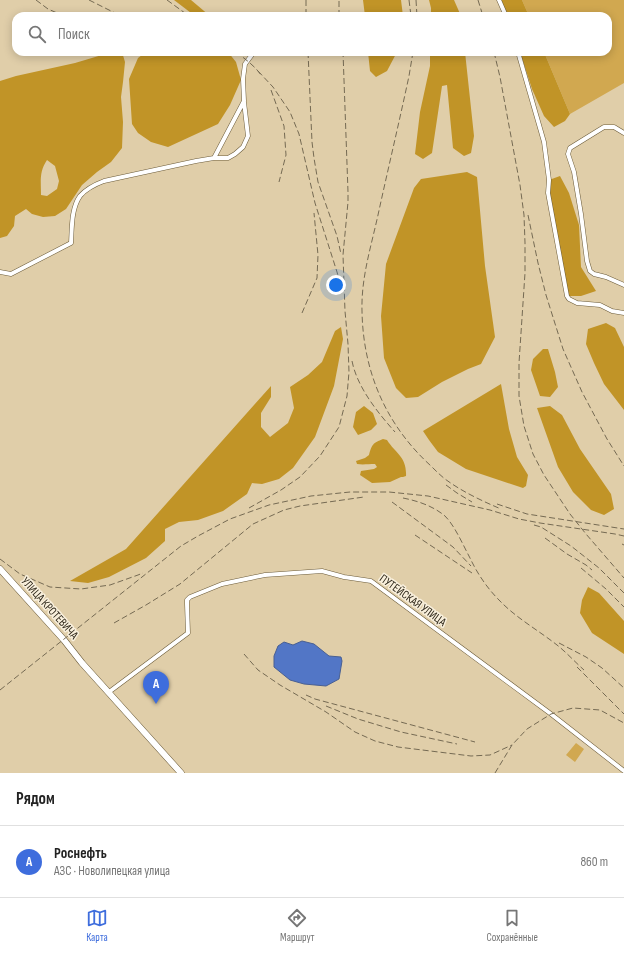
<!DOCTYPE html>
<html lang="ru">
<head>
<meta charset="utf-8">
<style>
	body { margin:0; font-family:"Sofia Sans Condensed",sans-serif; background:#f6f6f6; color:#222 }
	.you { position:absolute; left:336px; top:285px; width:14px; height:14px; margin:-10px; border:3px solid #fff; border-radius:50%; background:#1a73e8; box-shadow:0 0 0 6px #1a73e833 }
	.badge { display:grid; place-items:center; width:26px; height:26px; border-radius:50%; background:#3e6ddd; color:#fff; font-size:13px; font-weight:700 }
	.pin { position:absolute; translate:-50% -33px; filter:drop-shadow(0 1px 2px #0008) }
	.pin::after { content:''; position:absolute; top:21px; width:14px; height:12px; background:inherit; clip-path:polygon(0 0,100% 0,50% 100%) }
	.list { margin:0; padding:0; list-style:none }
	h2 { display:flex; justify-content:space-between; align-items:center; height:52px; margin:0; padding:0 16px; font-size:17px }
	h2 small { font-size:13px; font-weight:400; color:#767676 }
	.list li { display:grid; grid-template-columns:26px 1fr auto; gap:12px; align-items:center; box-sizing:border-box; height:72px; padding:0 16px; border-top:1px solid #e0e0e0 }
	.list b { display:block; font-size:15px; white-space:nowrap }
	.list p { margin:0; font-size:13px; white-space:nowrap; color:#767676 }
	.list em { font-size:13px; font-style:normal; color:#767676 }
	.icon { flex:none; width:22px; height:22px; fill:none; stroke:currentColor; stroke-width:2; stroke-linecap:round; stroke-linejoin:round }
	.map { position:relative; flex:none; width:624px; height:773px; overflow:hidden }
	.search { position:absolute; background:#fff; box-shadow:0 2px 10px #0003; left:12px; right:12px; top:12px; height:44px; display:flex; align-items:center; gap:10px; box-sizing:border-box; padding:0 14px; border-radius:12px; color:#767676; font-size:15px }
	.sheet { height:124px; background:#fff }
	nav { display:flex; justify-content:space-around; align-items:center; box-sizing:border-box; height:56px; border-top:1px solid #e0e0e0; background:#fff; font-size:11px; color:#767676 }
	nav a { display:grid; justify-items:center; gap:2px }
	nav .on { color:#3e6ddd }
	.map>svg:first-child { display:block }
	.green { fill:#d1a850 }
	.forest { fill:#c19427; fill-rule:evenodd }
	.water { fill:#5276c6; stroke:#485f92 }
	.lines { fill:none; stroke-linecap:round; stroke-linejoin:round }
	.street-casing { stroke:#6b5b39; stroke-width:5 }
	.secondary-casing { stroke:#6b5b39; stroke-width:7 }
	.street { stroke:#fff; stroke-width:4 }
	.secondary { stroke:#fff; stroke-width:6 }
	.rail { stroke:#756a53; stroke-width:1; stroke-dasharray:6 3; stroke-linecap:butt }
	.labels { text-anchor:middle; stroke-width:3; stroke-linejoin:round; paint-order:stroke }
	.street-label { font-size:12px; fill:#2f281a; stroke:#f9f0dd }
</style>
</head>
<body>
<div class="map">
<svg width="624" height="773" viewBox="0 0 624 773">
	<rect width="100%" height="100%" fill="#e0cea9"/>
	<!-- green -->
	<path class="green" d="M522,0H624V83L570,114L544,52H608V16H529Z
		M576,743L584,749L575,762L566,755Z"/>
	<!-- forest -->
	<path class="forest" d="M174,0H191L210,16H195Z
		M363,0H401L403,16H365Z
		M429,0H454L461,16H431V8Z
		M499,0H522L529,16H506Z
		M112,52H122L125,62L123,82L121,97L123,122L122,148L111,162L97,172L82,185L66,209L55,216L43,217L32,214L26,209L15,216L14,226L7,236L0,238V81L16,76L75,63ZM47,160L55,166L59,181L57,189L47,196L41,195C41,181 39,172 47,160Z
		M146,52H228L236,62L241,80L230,105L218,124L168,147L151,142L138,133L132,124L129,79L138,58Z
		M368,52H397L387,71L376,77L370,71Z
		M430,52H465L474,136L471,153L464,156L453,148L447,85L442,86L432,153L423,159L415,154L420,112L430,66Z
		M520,52H544L570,114L565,121L554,127L544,116L532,89Z
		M467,172L477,177L485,266L495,337L481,364L468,369L442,382L418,397L406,398L396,388L384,358L381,316L386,264L414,188L421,179Z
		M560,176L569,193L579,225L581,267L596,291L581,296H567L548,193L549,180Z
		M606,323L615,328L624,347V410L604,384L594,363L586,344L588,329Z
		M341,327L343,339L334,386L315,437L293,468L279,479L262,484L252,483L247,494L223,511L198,520L179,522L165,529V541L146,558L109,577L88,583L70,581L126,549L271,386V397L261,413V427L270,437L288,423L294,408L290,387L308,375L322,362L335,331Z
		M543,349H548L555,372L558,387L550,397L540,396L531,370L533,359Z
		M501,384L509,429L517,457L528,475L526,486L523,488L466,469L438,452L429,440L423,431Z
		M364,406L373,413L377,424L371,430L358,435L353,427L356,412Z
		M550,406L562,415L580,449L611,494L614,509L604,515L591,510L573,492L558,467L537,408Z
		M383,439L387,440C396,454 407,457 406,476L403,477H401L390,482L372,483L360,475L361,471L374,469L377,467L375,464C368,464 363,465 357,464L356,461L365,458L369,455C372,444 373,443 383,439Z
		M588,587L599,593L624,621V654L592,633L580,613L582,600Z"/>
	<!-- water -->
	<path class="water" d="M302,641L314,644L329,656L341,657L342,661L339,679L326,686L304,684L290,680L274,667V656L278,646L284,642L293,645Z"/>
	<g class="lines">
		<!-- street casing -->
		<g class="street-casing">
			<path id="street" d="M499,0L506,16
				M518,52L544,142L549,180L548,193L567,296L569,299L577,303L600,305L612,311L624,313
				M624,133L614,127H604L570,148L568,154L574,172L581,214L587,261L590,271L594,274L606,277L624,285
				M214,158H228L235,154L243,147L248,136L244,102
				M0,272L11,274L71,243C72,228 71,209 80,196C86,189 96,184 104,181L196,161L214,158L244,101L243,79L245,64L254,52
				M109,692L188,633L187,604V600L190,597L222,584L265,575L322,571L344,577L371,581L551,714L624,771"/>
		</g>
		<!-- secondary casing -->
		<g class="secondary-casing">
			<path id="secondary" d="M0,569L64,640L82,663L181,773"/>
		</g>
		<!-- street -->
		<use href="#street" class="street"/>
		<!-- secondary -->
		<use href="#secondary" class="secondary"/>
		<!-- rail -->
		<path class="rail" d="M36,0L48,9L64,16
			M89,0L121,16
			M167,0L189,16
			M306,0V16
			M409,0L411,16
			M416,0L417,16
			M478,0L483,16
			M339,1V16
			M236,52C245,59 255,66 261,75
			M308,52L312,142L314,158L318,182L337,236L341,254
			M413,52L409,76C399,123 388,169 378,215C371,247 361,278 362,311C363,372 386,425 431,466C436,471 440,475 445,479C461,491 482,501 501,509
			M494,52L500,77L520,185L524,215L525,243V273L519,363V396L524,426L533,454L544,475L570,514L586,534L624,578
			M258,71L273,87L290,112L299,134L315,203L337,272L341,286
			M271,90L284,126L286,155L279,182
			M528,215L538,263L546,295L563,349L582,392L607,439L624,466
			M302,313L317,278L318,255L314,213
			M352,361C357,387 378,413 395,432
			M446,485L457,493L472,502
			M403,498C418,501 433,506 445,516C455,526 463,545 470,558C477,573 487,588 499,600C516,618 538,630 557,645C566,652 575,662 584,670
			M392,502L453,547L471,566
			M497,504L527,514L624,529
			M249,508L281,490L300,477L320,456L339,427L347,396L349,372L348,344L345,311L343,255L348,202V192L343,52
			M534,525L541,527L571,546L599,568L624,593
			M415,535L472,573
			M545,538L567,554L586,565L592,570
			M622,544L624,545
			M0,559L20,574L50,587L81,589L110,585L138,575L143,573
			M581,568L606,589L624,607
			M114,623L146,605L180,584L253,524L284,510L300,506L364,497
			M559,643L586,657L602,668L624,688
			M244,654L258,670L280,685L326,712L355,732L375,741L398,747L471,756L490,755L512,745
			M577,667L624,714
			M0,690L181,546L198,536L230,519L269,505L311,496L350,492H389L428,496L490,510L519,519L540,523L615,534L624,536
			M306,695L315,699L475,742
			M326,706L358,719L401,732L457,744
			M495,773L512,745L527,729L551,714L573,708L600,710L624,723"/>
	</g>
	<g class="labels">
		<!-- street labels -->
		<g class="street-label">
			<text transform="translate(413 600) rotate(36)" y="4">ПУТЕЙСКАЯ УЛИЦА</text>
			<text transform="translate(50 608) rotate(48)" y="4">УЛИЦА КРОТЕВИЧА</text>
		</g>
	</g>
</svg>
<div class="you"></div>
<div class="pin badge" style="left:156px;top:704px">A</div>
<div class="search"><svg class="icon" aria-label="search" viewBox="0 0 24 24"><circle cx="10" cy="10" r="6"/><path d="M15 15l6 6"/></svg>Поиск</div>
</div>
<section class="sheet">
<h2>Рядом<small></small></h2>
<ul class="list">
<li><span class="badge">A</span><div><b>Роснефть</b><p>АЗС · Новолипецкая улица</p></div><em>860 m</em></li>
</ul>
</section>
<nav>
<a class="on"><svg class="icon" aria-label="map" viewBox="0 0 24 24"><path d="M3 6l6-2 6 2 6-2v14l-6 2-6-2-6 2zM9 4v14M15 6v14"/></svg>Карта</a>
<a><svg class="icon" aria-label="directions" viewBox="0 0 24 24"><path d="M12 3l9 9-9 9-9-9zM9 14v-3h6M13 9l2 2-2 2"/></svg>Маршрут</a>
<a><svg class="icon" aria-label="saved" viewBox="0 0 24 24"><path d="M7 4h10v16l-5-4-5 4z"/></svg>Сохранённые</a>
</nav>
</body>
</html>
